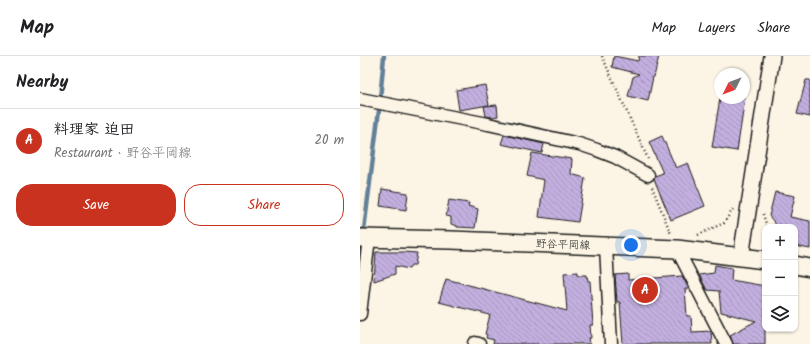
<!DOCTYPE html>
<html lang="en">
<head>
<meta charset="utf-8">
<style>
	body { margin:0; font-family:Kalam,"Klee One",sans-serif; background:#f2f2f2; color:#202124 }
	.controls { position:absolute; right:12px; bottom:12px; display:grid; overflow:hidden; border-radius:8px; box-shadow:0 1px 3px #0004 }
	.controls button { width:36px; height:36px; display:grid; place-items:center; padding:0; border:0; border-bottom:1px solid #e0e0e0; background:#fff; color:#202124; font:20px sans-serif }
	.compass { position:absolute; left:354px; top:12px; width:36px; height:36px; border-radius:50%; background:#fff; box-shadow:0 1px 3px #0004; rotate:228deg }
	.you { position:absolute; left:271px; top:189px; width:14px; height:14px; margin:-10px; border:3px solid #fff; border-radius:50%; background:#1a73e8; box-shadow:0 0 0 6px #1a73e833 }
	.badge { display:grid; place-items:center; width:26px; height:26px; border-radius:50%; background:#c8321e; color:#fff; font-size:13px; font-weight:700 }
	.pin { position:absolute; translate:-50% -50%; border:2px solid #fff; box-shadow:0 1px 4px #0006 }
	.list { margin:0; padding:0; list-style:none }
	h2 { display:flex; justify-content:space-between; align-items:center; height:52px; margin:0; padding:0 16px; font-size:17px }
	h2 small { font-size:13px; font-weight:400; color:#757577 }
	.list li { display:grid; grid-template-columns:26px 1fr auto; gap:12px; align-items:center; box-sizing:border-box; height:64px; padding:0 16px; border-top:1px solid #e0e0e0 }
	.list b { display:block; font-size:15px; white-space:nowrap }
	.list p { margin:0; font-size:13px; white-space:nowrap; color:#757577 }
	.list em { font-size:13px; font-style:normal; color:#757577 }
	.actions { display:flex; gap:8px; padding:12px 16px }
	.actions a { flex:1; padding:9px 0; border:1px solid #c8321e; border-radius:16px; text-align:center; font-size:14px; color:#c8321e }
	.actions .main { background:#c8321e; color:#fff }
	.icon { flex:none; width:22px; height:22px; fill:none; stroke:currentColor; stroke-width:2; stroke-linecap:round; stroke-linejoin:round }
	.map { position:relative; flex:none; width:450px; height:288px; overflow:hidden }
	header { display:flex; align-items:center; gap:24px; box-sizing:border-box; height:56px; padding:0 20px; background:#fff; border-bottom:1px solid #e0e0e0 }
	header strong { font-size:19px }
	nav { display:flex; gap:22px; margin-inline-start:auto; font-size:14px }
	main { display:flex }
	aside { flex:1; background:#fff }
	.map>svg:first-child { display:block }
	.lines { fill:none; stroke-linecap:round; stroke-linejoin:round }
	.stream { stroke:#638099; stroke-width:4.5 }
	.building { fill:url(#building-back-hatch); stroke:#1c1c1c }
	.minor-casing { stroke:#1c1c1c; stroke-width:15 }
	.tertiary-casing { stroke:#1c1c1c; stroke-width:18 }
	.secondary-casing { stroke:#1c1c1c; stroke-width:20 }
	.path { stroke:#1c1c1c; stroke-width:2.5; stroke-dasharray:1 3; stroke-linecap:butt }
	.minor { stroke:#fcf5e5; stroke-width:12 }
	.tertiary { stroke:#fcf5e5; stroke-width:15 }
	.secondary { stroke:#fcf5e5; stroke-width:17 }
	.labels { text-anchor:middle; stroke-width:3; stroke-linejoin:round; paint-order:stroke }
	.street-label { font-size:11px; fill:#1c1c1c; stroke:#fcf5e5 }
</style>
</head>
<body>
<header>
<strong>Map</strong>
<nav><a>Map</a><a>Layers</a><a>Share</a></nav>
</header>
<main>
<aside>
<h2>Nearby<small></small></h2>
<ul class="list">
<li><span class="badge">A</span><div><b>料理家 迫田</b><p>Restaurant · 野谷平岡線</p></div><em>20 m</em></li>
</ul>
<div class="actions"><a class="main">Save</a><a>Share</a></div>
</aside>
<div class="map">
<svg width="450" height="288" viewBox="0 0 450 288">
	<defs>
		<pattern id="building-back-hatch" width="6" height="6" patternUnits="userSpaceOnUse"><rect width="6" height="6" fill="#c2afdf"/><path d="M-1 5l2 2M0 0l6 6M5-1l2 2" fill="none" stroke="#a696bf"/></pattern>
	</defs>
	<rect width="100%" height="100%" fill="#fcf5e5"/>
	<filter id="ink" filterUnits="userSpaceOnUse"><feTurbulence type="fractalNoise" baseFrequency=".025" numOctaves="2"/><feDisplacementMap in="SourceGraphic" scale="8" xChannelSelector="R" yChannelSelector="G"/><feConvolveMatrix kernelMatrix="1 2 1 2 8 2 1 2 1" color-interpolation-filters="sRGB"/></filter>
	<g filter="url(#ink)">
		<g class="lines">
			<!-- stream -->
			<path class="stream" d="M4,174L19,54L24,0
				M0,195L1,191"/>
		</g>
		<!-- building -->
		<path class="building" d="M254,0L278,5L279,0H299L294,21H293L288,45L268,40L273,21L279,18L252,11Z
			M446,24H450V61L437,58Z
			M125,29L129,49L99,54L96,34Z
			M360,42H385L377,95L352,91Z
			M137,49L138,60L132,61L126,60L124,50Z
			M144,79L184,88L182,97L141,88Z
			M302,80L316,112L328,107L345,150L311,164L294,123L295,120L303,117L289,86Z
			M172,97L212,103L211,118L225,122L218,166L179,161L184,124L167,120Z
			M22,133L48,137L46,154L20,150Z
			M415,136L435,140L430,161L450,165V193L435,190V171H418L409,160Z
			M89,144L109,147L108,150L118,153L115,172L97,171V170L91,168V161L86,160Z
			M16,196H44L57,197L55,209H51L49,213L35,210V218L14,225Z
			M355,209L372,212L371,224L405,230V288H373L370,279L396,265L361,256L359,235L347,234L339,219L354,217Z
			M218,216V219H227L228,225H230L233,269H230L231,282H229L230,288H133L134,284L126,282L127,279L125,278L130,259L79,246L86,223L207,255L204,217Z
			M268,218V224L322,220L329,233H325L327,260H331L332,276L351,275L352,288H263L260,246H257L255,219Z"/>
		<g class="lines">
			<!-- minor casing -->
			<g class="minor-casing">
				<path id="minor" d="M0,43L128,68L219,88L237,94L255,101L288,119
					M246,190L251,288
					M317,193L366,288
					M0,258L9,182
					M115,288V287L119,288"/>
			</g>
			<!-- tertiary casing -->
			<g class="tertiary-casing">
				<path id="tertiary" d="M381,201L412,0"/>
			</g>
			<!-- secondary casing -->
			<g class="secondary-casing">
				<path id="secondary" d="M0,182L91,184L317,193L405,204
					M435,209L450,212"/>
			</g>
			<!-- path -->
			<path class="path" d="M242,0L288,103
				M292,131L311,178
				M403,158L407,171
				M338,179L364,167L373,153"/>
			<!-- minor -->
			<use href="#minor" class="minor"/>
			<!-- tertiary -->
			<use href="#tertiary" class="tertiary"/>
			<!-- secondary -->
			<use href="#secondary" class="secondary"/>
		</g>
	</g>
	<g class="labels">
		<!-- street labels -->
		<g class="street-label">
			<text transform="translate(203 188) rotate(2)" y="4">野谷平岡線</text>
		</g>
	</g>
</svg>
<div class="controls">
<button>+</button>
<button>−</button>
<button><svg class="icon" aria-label="layers" viewBox="0 0 24 24"><path d="M12 4l9 5-9 5-9-5zM3 14l9 5 9-5"/></svg></button>
</div>
<svg class="compass" viewBox="-18 -18 36 36"><path d="M0-13l5 13h-10z" fill="#e53935"/><path d="M0 13l5-13h-10z" fill="#757577"/></svg>
<div class="you"></div>
<div class="pin badge" style="left:285px;top:234px">A</div>
</div>
</main>
</body>
</html>
